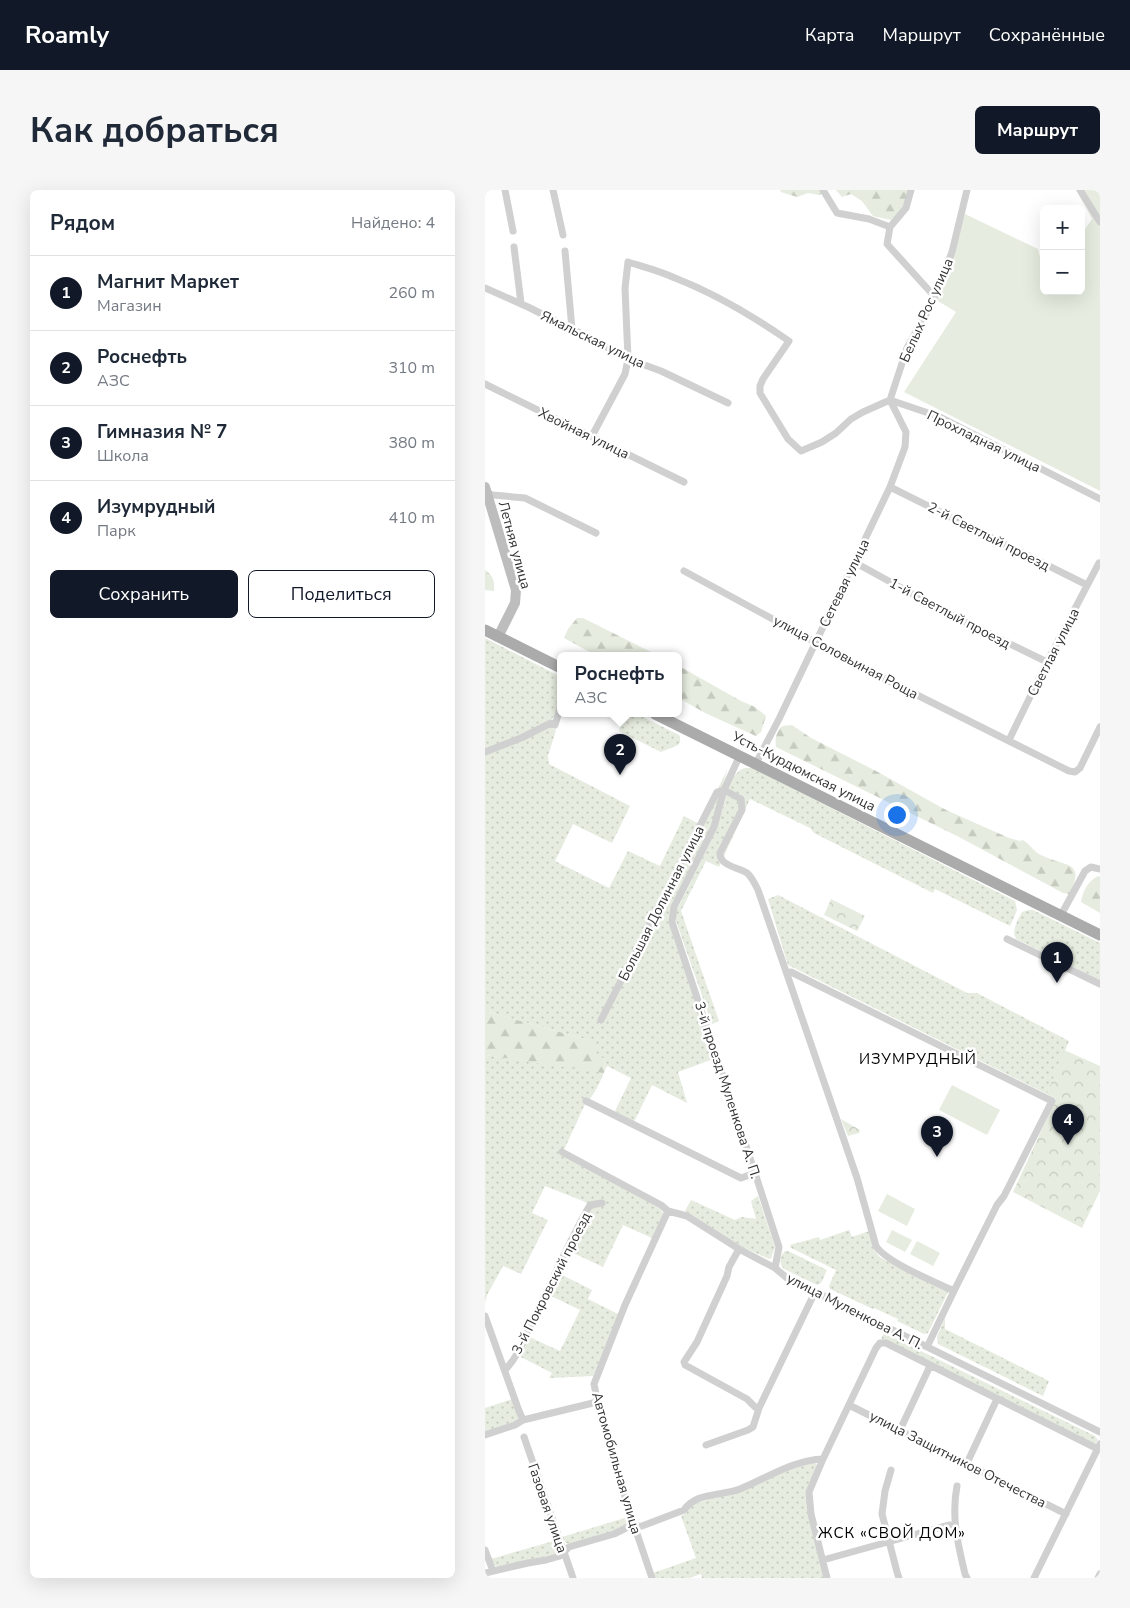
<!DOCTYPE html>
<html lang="ru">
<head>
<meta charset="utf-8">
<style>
	body { margin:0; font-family:"Nunito Sans",sans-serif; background:#f6f6f7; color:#1f2937 }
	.controls { position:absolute; right:15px; top:15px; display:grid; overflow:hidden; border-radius:8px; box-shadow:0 5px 20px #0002 }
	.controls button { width:45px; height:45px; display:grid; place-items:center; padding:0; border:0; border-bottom:1px solid #e0e1e3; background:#fff; color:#1f2937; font:25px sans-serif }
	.you { position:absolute; left:411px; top:624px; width:18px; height:18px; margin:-12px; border:4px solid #fff; border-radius:50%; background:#1a73e8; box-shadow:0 0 0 8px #1a73e833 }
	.badge { display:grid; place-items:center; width:32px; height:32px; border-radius:50%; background:#111827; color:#fff; font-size:16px; font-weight:700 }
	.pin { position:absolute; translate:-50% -41px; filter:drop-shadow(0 1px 2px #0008) }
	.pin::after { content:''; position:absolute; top:26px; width:18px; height:15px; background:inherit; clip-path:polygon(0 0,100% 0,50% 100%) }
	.popup { position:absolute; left:72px; top:462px; width:125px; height:65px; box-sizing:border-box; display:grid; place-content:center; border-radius:8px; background:#fff; filter:drop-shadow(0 1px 4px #0005); font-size:16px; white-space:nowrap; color:#747a83 }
	.popup b { font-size:19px; color:#1f2937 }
	.popup::after { content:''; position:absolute; left:50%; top:100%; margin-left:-10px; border:10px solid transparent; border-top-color:#fff }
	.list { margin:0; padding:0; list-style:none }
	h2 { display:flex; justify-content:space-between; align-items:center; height:65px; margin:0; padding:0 20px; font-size:21px }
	h2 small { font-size:16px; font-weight:400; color:#747a83 }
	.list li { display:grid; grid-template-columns:32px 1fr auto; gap:15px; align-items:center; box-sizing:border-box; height:75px; padding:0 20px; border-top:1px solid #e0e1e3 }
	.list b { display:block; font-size:19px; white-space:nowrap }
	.list p { margin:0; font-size:16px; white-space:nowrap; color:#747a83 }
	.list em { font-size:16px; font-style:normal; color:#747a83 }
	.actions { display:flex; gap:10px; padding:15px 20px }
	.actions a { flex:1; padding:11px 0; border:1px solid #111827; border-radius:8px; text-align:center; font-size:18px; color:#111827 }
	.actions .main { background:#111827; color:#fff }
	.map { position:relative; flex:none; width:615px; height:1388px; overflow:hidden; border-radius:8px }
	header { display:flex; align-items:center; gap:30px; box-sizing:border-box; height:70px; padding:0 25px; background:#111827; color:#fff }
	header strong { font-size:24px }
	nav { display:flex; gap:28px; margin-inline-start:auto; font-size:18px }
	.intro { display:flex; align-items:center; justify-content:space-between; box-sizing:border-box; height:120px; padding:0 30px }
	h1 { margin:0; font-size:35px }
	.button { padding:12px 22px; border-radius:8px; background:#111827; color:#fff; font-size:18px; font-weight:700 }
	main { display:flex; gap:30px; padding:0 30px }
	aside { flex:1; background:#fff; border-radius:8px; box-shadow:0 5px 20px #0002 }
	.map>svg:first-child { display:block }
	.grass { fill:url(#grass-dots) }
	.forest { fill:url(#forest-firs) }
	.park { fill:url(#park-crowns) }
	.garden { fill:#e6ecdf }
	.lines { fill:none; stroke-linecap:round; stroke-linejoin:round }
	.street { stroke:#d0d0d0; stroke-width:7 }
	.secondary { stroke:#bdbdbd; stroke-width:10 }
	.primary { stroke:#ababab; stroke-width:11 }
	.labels { text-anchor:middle; stroke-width:5; stroke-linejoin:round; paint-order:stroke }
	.street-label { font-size:14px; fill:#333; stroke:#fff }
	.neighbourhood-label { font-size:15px; letter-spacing:1px; fill:#000; stroke:#fff }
</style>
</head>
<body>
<header>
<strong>Roamly</strong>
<nav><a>Карта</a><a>Маршрут</a><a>Сохранённые</a></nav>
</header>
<div class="intro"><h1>Как добраться</h1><a class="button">Маршрут</a></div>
<main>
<aside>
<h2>Рядом<small>Найдено: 4</small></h2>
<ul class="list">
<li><span class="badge">1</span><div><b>Магнит Маркет</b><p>Магазин</p></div><em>260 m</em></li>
<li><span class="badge">2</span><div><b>Роснефть</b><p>АЗС</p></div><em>310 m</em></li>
<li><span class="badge">3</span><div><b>Гимназия № 7</b><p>Школа</p></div><em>380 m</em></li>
<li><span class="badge">4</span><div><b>Изумрудный</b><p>Парк</p></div><em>410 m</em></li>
</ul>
<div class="actions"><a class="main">Сохранить</a><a>Поделиться</a></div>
</aside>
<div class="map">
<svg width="615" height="1388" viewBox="0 0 615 1388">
	<defs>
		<pattern id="grass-dots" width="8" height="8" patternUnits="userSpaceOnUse" patternTransform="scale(1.25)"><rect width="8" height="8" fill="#e6ecdf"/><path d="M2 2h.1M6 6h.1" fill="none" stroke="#c6cbc0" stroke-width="1.8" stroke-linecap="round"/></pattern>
		<pattern id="forest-firs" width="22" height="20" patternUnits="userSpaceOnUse" patternTransform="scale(1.25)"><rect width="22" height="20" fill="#e6ecdf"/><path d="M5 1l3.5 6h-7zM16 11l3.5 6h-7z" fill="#c6cbc0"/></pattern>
		<pattern id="park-crowns" width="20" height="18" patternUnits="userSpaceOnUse" patternTransform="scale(1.25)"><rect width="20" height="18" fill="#e6ecdf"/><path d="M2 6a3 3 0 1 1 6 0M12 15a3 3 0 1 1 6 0" fill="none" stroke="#c6cbc0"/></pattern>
	</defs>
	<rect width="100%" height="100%" fill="#fff"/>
	<!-- grass -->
	<path class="grass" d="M0,448L76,487C76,500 77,514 70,525C62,538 16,553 0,559Z
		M136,524H152L192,544L195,546V552L193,555L176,562L134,541Z
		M64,537L71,540L63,566L64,574L145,616L127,653L88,634L70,671L124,698L143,661L175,676L199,626L214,634L242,581L226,637L185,731L189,749L231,868L193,882L202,913L167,895L149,932L130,921L146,888L122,876C116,889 111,904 100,914L79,960L174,1018L178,1023L177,1026L167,1048L138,1035L118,1077L84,1061L103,1013L60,996L47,1023L63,1030L36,1084L18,1076L2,1105L0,1112V865L119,882L120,869L112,866L100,849L0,821V565L37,550Z
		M260,578H267L530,711L532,720L525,736L450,699L448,703L329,643L325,638L265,609L234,677L221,671L196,721L234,831L227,834L191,731L190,724L232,638L244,597L249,586L255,580Z
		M293,705L482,803H492L584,851L562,904L303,775L283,709Z
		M543,720H548L615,753V790L531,749C526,740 533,730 537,722Z
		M273,1006L290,1057L286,1068L284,1069L255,1056L200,1021L206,1010L250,1030L257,1027L271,1029L266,1011Z
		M364,1040L367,1047L384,1041C387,1051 388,1061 396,1068L463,1102L443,1143L439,1144L412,1131L413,1129L389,1118L388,1119L345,1099L344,1096L351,1080L306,1058L305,1055L334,1047L335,1050Z
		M300,1061H303L342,1080L336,1093L332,1095L299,1079C294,1073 294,1067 300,1061Z
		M73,1083L107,1100L103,1109L135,1125L108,1186L64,1188L67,1183L32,1165L44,1147L75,1161L95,1120L64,1105Z
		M460,1128V1139L564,1191L558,1206L453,1154L452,1147Z
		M399,1143L610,1246L613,1250L610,1254H607L396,1149Z
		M27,1209L34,1228L32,1231L0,1243V1218Z
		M329,1271L332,1276L321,1301L339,1388H217L216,1384L204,1388H169L168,1383L211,1368L196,1326L201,1323L205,1316L288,1285Z
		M143,1327C143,1330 143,1332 141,1334C134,1343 97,1351 85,1354L81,1353L77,1347Z
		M72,1350L74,1359L71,1364L14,1377L10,1376L6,1369Z"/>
	<!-- forest -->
	<path class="forest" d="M295,0H342L339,3L334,5L323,3L312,7L296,2Z
		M351,0H423L420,16L406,30L388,26L377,11L366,4L357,7Z
		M0,380C8,385 10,392 9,401L0,400Z
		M92,428H98L174,466H112L79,448L83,439Z
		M194,476L256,511L270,517L281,526L276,542L271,546L220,523L194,508Z
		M307,535L326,548L391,581L461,620L524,648L535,651L538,650C545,654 549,662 556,665C579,677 602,670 584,704L578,703L474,647L291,557C290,550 291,539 298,536C301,535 304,536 307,535Z
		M613,686L615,687V723L596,712C598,701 602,692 613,686Z
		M0,821L100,849L111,858L112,866L120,869L119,883L0,865Z"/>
	<!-- park -->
	<path class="park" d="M346,709L380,726L372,741L339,725Z
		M579,860L615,876V1001L597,1038L528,1002L571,909L562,904Z
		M356,929L375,940L374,943L363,946Z"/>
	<!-- garden -->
	<path class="garden" d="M591,0H615V301L419,202L471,122L453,111L480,24L553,59L556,71L559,72V101H596V45L607,29Z
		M467,895L515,920L502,945L454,920Z
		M402,1004L430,1019L422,1036L393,1021Z
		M407,1040L427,1050L420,1062L401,1052Z
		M432,1051L455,1063L448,1076L425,1064Z"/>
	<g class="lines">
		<!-- street -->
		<path class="street" d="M20,0L28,41
			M68,0L78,45
			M338,0L352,23L384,29L405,37L402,54L450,107
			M595,0L615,32
			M405,37L421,18L426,0
			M29,57L36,113
			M80,61L87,139
			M0,98L43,117L107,149L143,169L176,181L243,213
			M0,194L199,292
			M107,246L140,184L143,169L140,98L143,72C159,77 175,81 190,88C231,104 268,126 304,151L278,189L275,196V203L303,249L316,261L337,252L351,243L366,229L378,222L405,210L455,227L615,309
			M405,297L602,395
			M0,302L8,305L40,308L111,343
			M369,372L464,424L562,472
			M199,381L330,452L338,458L584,581L590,582L595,578L615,537
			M524,550L562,472L614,373L615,374
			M0,562L36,548L66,533L70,535L76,515
			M255,565L239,600L229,637L189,717L187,732L270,983L294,1057L290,1078
			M271,573L294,529L405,297L420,257L421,242L405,210L422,158L448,111L467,62L482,0
			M239,600L256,609L257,620L235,663C235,676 252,677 262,683C267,687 270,694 273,700L372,988L391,1056C401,1072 450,1092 469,1101L442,1157
			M576,725L600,681L606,677L615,679
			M522,749L615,794
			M302,783L306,782L567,911L519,1006L512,1015L469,1101
			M116,830L232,602L239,600
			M101,911L256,988L270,983
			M77,962L176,1015L183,1021L202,1026L254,1059L290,1078L302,1088L615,1242
			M254,1059L244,1077L242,1086L212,1152L199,1172L200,1175L262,1209L270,1217L274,1218
			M0,1126L34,1221L38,1230
			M20,1180C34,1166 41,1144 50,1126C68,1089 84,1051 105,1015L117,1013
			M364,1215L581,1324
			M415,1240L445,1176
			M0,1245L30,1235L38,1230L112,1212
			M39,1247L88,1388
			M221,1255L263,1240L268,1237L274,1218L330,1102
			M482,1273L512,1209
			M406,1280L400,1301L397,1324L412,1382L414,1388
			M472,1296C466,1327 473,1354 480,1384L482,1388
			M0,1360L8,1381
			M338,1370L464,1335H469
			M0,1383L43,1373L61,1370L75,1366L84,1357L129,1344L143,1337L157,1336L199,1320C211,1302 237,1306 255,1299C282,1288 308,1270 338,1269
			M167,1388L145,1323L116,1229L109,1194L140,1115L183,1021
			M342,1388L326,1324L324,1302L338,1269L391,1158L395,1153H401L613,1259
			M549,1388L615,1254
			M613,1388L615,1384"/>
		<!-- secondary -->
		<path class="secondary" d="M0,297L31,400L30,413L13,447"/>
		<!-- primary -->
		<path class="primary" d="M0,440L76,478
			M170,524L615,745"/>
	</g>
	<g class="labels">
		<!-- street labels -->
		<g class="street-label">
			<text transform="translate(441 120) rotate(-66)" y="5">Белых Рос улица</text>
			<text transform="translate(108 149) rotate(26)" y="5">Ямальская улица</text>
			<text transform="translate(99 243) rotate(26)" y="5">Хвойная улица</text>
			<text transform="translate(499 251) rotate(26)" y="5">Прохладная улица</text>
			<text transform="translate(504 346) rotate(27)" y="5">2-й Светлый проезд</text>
			<text transform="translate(30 355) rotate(75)" y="5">Летняя улица</text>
			<text transform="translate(359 393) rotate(-64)" y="5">Сетевая улица</text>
			<text transform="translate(465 423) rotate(28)" y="5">1-й Светлый проезд</text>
			<text transform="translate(568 462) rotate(-63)" y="5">Светлая улица</text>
			<text transform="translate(361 467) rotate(28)" y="5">улица Соловьиная Роща</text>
			<text transform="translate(319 581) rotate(27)" y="5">Усть-Курдюмская улица</text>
			<text transform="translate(176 713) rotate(-63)" y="5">Большая Долинная улица</text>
			<text transform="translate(243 900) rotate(72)" y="5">3-й проезд Муленкова А. П.</text>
			<text transform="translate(66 1093) rotate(-63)" y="5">3-й Покровский проезд</text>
			<text transform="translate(370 1121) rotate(27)" y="5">улица Муленкова А. П.</text>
			<text transform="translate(473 1269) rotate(27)" y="5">улица Защитников Отечества</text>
			<text transform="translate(132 1273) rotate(74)" y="5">Автомобильная улица</text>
			<text transform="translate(63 1318) rotate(71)" y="5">Газовая улица</text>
		</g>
		<!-- neighbourhood labels -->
		<g class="neighbourhood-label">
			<text x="433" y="874">ИЗУМРУДНЫЙ</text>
			<text x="407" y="1348">ЖСК «СВОЙ ДОМ»</text>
		</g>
	</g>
</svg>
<div class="controls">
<button>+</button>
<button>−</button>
</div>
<div class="you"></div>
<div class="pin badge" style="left:572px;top:793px">1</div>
<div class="pin badge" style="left:135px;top:585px">2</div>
<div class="popup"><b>Роснефть</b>АЗС</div>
<div class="pin badge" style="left:452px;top:967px">3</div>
<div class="pin badge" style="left:583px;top:955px">4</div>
</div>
</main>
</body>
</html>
